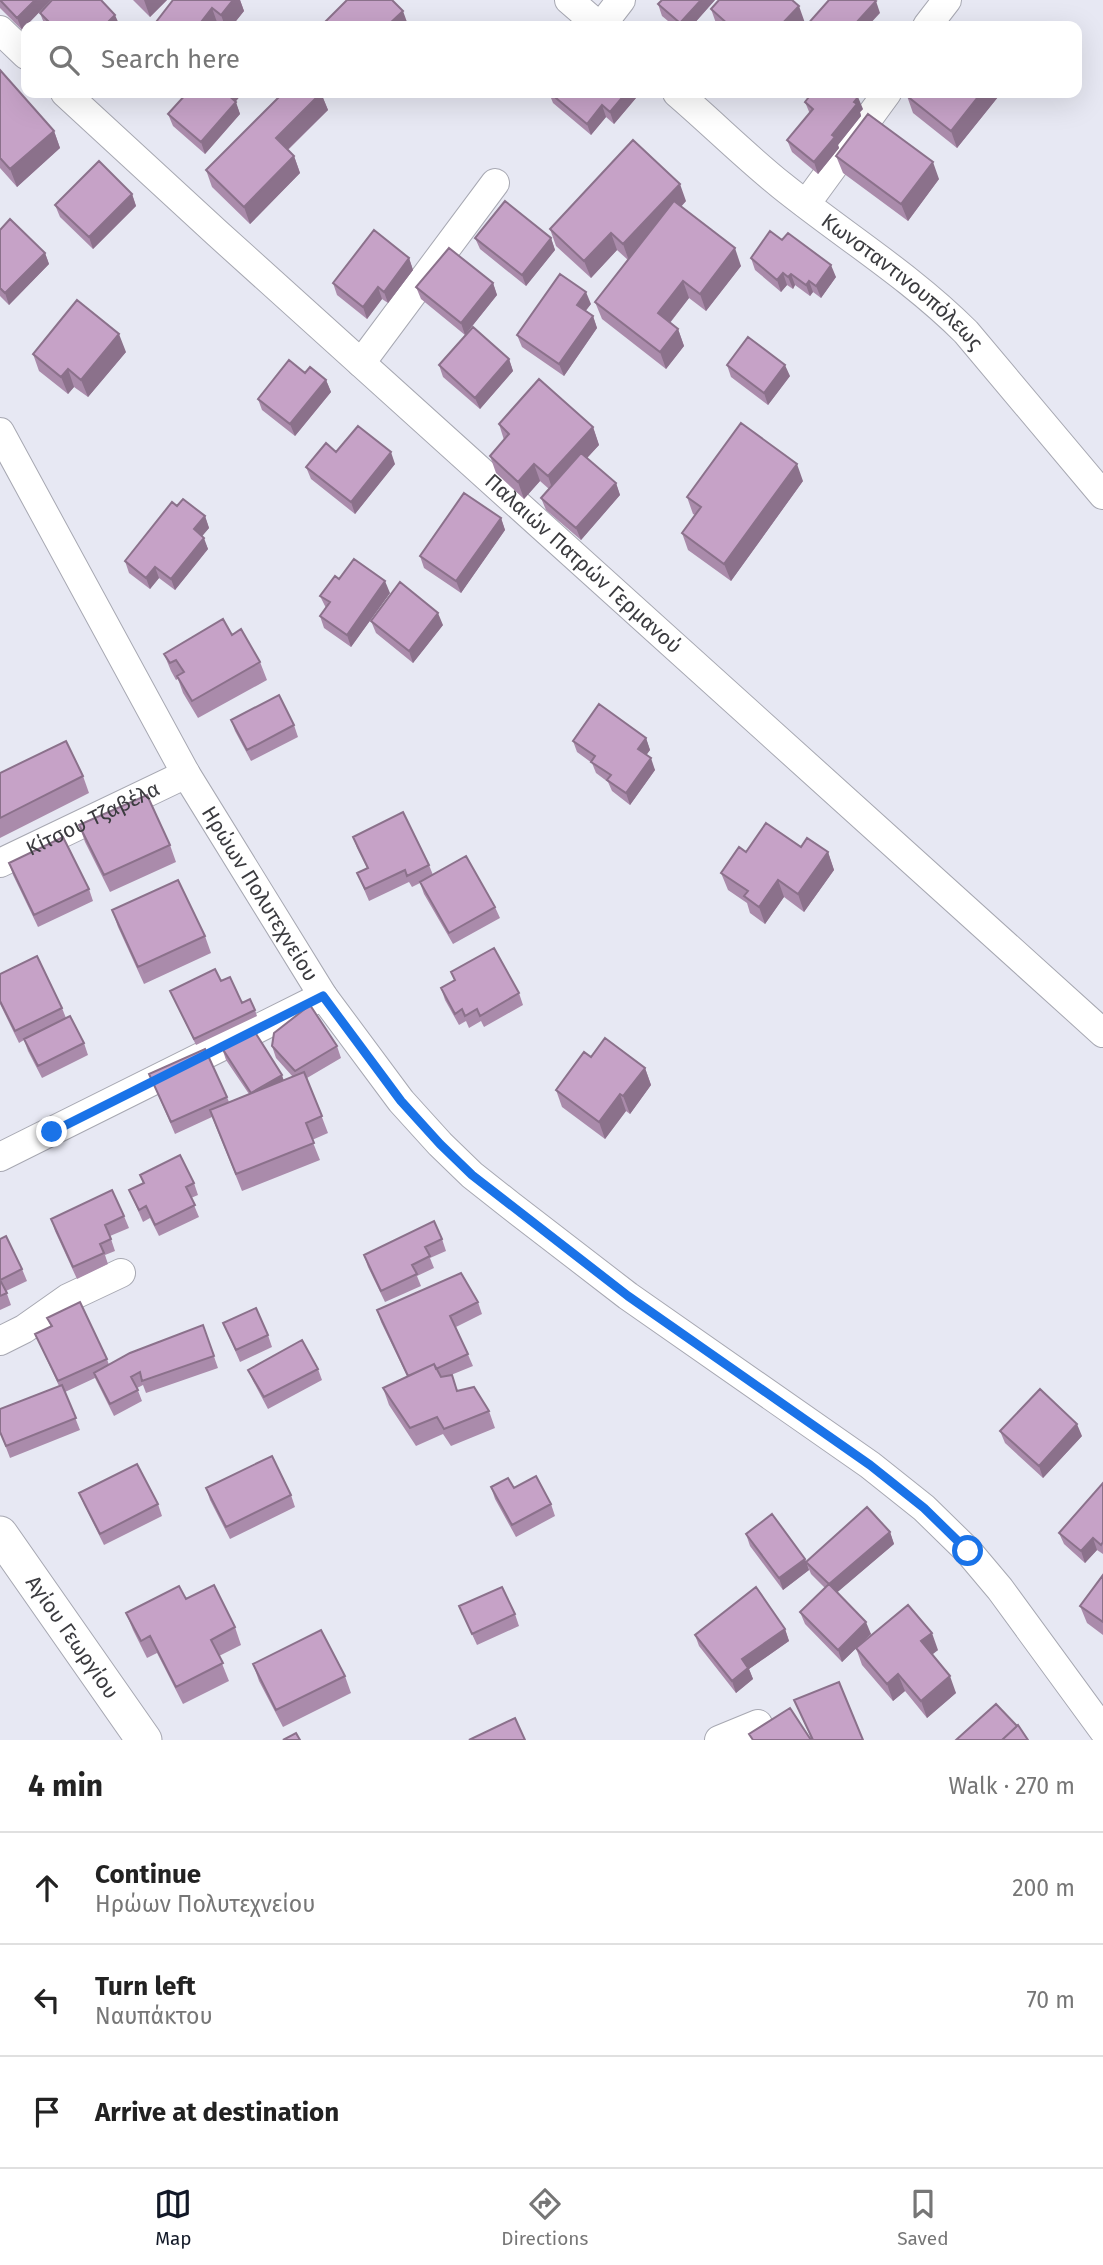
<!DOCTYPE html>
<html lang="en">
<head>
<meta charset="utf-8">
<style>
	body { margin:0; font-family:"Fira Sans",sans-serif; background:#f2f2f2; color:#222 }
	.stop { position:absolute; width:21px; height:21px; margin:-16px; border:5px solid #1a73e8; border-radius:50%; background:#fff }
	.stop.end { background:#1a73e8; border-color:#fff; box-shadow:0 2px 7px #0008 }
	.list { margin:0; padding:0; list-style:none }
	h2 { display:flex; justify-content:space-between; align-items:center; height:91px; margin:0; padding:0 28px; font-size:30px }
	h2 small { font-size:23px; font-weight:400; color:#767676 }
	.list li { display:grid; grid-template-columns:46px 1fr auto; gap:21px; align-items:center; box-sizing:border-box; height:112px; padding:0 28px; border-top:2px solid #e0e0e0 }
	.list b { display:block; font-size:26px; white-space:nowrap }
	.list p { margin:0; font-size:23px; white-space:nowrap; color:#767676 }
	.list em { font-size:23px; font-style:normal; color:#767676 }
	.icon { flex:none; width:38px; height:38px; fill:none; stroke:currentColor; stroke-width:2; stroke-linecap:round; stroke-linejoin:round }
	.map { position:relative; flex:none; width:1103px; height:1740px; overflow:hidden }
	.search { position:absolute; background:#fff; box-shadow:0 7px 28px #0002; left:21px; right:21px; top:21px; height:77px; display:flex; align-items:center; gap:18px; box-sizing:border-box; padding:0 24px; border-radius:14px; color:#767676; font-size:26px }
	.sheet { height:427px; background:#fff }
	nav { display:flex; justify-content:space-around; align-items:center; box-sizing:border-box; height:98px; border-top:2px solid #e0e0e0; background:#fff; font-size:19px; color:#767676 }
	nav a { display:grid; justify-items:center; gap:4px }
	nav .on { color:#111827 }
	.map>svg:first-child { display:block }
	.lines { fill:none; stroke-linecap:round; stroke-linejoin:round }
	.minor-casing { stroke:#a7a8b2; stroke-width:30 }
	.tertiary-casing { stroke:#a7a8b2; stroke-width:37 }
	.minor { stroke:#fff; stroke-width:28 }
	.tertiary { stroke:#fff; stroke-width:35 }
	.wall { fill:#aa8bab }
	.shaded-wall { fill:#8b718b }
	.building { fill:#c6a2c7; stroke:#8b718b; stroke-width:2 }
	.route { stroke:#1a73e8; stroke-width:9 }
	.labels { text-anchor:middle; stroke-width:7; stroke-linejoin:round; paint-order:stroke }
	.street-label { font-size:21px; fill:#3b3b3f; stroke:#f5f6ff }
</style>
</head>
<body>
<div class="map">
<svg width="1103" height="1740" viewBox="0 0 1103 1740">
	<rect width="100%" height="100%" fill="#e7e8f3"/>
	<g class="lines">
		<!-- minor casing -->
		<g class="minor-casing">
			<g id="minor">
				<path d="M569,0L599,26"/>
				<path d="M601,26L621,0"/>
				<path d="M927,26L947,0"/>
				<path d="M0,30L26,55"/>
				<path id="s1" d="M65,93L217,233L1103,1033"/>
				<path id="s2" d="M677,93C712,123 745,156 781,185C843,235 910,276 966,332L1103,495"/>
				<path d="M806,204L887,93"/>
				<path d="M361,363L495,183"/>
				<path id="s3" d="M0,432L186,774L323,996L401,1101L440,1144L472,1175L510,1205L628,1296L870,1465L924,1508L968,1551L1000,1589L1103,1730"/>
				<path id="s4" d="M0,863L186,774"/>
				<path d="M0,1157L323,996"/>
				<path d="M0,1341L24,1329L68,1298L121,1273"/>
				<path d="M719,1740L758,1724"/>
			</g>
		</g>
		<!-- tertiary casing -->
		<g class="tertiary-casing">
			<g id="tertiary">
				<path id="s5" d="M0,1534L144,1740"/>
			</g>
		</g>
		<!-- minor -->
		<use href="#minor" class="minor"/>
		<!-- tertiary -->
		<use href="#tertiary" class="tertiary"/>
	</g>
	<!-- wall -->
	<path class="wall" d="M0,0H51L22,30L0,8Z
		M133,0H167L150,17Z
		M173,0H240L244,11L232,26H220Z
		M662,0H715L692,26H674L662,16L658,4Z
		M711,9L805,23L802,26H717Z
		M40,13L120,26H45Z
		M0,70L54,131L60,148L17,187L0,168Z
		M321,93L328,110L288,150L294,156L300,173L250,224L212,187L206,170Z
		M549,93H634L636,98L614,124L606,117L591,135L553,103Z
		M242,94L235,101L240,114L205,154L173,126L168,114Z
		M907,96L998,97L957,148L913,113Z
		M805,102L863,109L860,112L861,116L838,145L839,148L818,174L792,152L787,140L810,114Z
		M836,156L939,179L908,221L843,173Z
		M132,194L136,206L93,249L60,217L55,205Z
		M686,201L681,207L741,266L706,311L689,298L670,323L678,329L684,346L666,369L602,319L595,302L628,260L617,250L591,278L556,246L550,229Z
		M0,230L45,253L49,264L9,305L0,296Z
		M475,238H551L555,250L526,286L480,249Z
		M782,240L836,277L821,298L813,292L810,296L795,285L793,289L787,285L781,292L755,270L751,258Z
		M409,258L413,270L388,303L382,299L367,319L337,295L333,283Z
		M493,283L497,295L465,335L421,299L416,287Z
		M591,304L585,311L593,316L597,328L564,376L522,347L517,335Z
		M126,352L88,397L74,387L68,394L39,371L33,354Z
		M509,359L513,371L480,409L443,377L439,365Z
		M727,365L790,376L768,405L731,377Z
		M305,373L326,380L331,392L295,436L262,410L258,399Z
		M499,424L593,427L599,445L587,458L616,483L620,495L581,540L546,510L541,498L549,489L540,481L524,499L496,473L490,456L504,440Z
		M336,452L395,464L355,514L311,479L306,467Z
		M803,481L731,581L688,550L682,533L695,515L693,514L687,497Z
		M177,506L205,516L209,528L202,536L208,549L175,590L159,578L150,589L129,573L125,561Z
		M501,518L505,530L461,593L424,568L420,556Z
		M339,579L390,593L351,647L324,628L320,616L326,608L320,596Z
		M371,621L443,625L413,663L376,633Z
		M232,635L260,662L267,680L198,718L183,693L178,679L176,680L171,671L164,654Z
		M231,720L294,725L298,737L251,761L235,731Z
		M646,738L650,750L646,755L655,770L630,805L612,791L608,782L596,773L592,763L577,752L573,741Z
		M0,773L83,776L89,793L0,838Z
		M79,825L170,845L176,862L110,892L85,842Z
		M353,837L429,865L433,875L495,907L500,918L453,944L424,894L420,883L412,887L409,882L369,901L357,873L367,868L357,848Z
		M801,847L828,852L834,870L804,912L784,897L765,924L750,913L747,903L728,890L721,873L746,852Z
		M9,863L89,889L93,901L38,927L13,875Z
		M112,910L205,936L211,953L144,984L118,927Z
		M451,972L519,993L523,1005L484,1027L481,1021L469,1028L466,1021L459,1025L445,1000L441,988L454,980Z
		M0,974L62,1008L66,1018L84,1043L88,1055L42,1078L28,1051L24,1040L19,1043L0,1004Z
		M221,981L242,1003L255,1010L257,1016L196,1045L170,991Z
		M272,1046H337L341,1058L307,1078L328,1133L312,1140L320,1160L242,1191L212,1117L175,1134L149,1074L227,1097L229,1102L249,1094L226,1060L222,1048L284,1080L293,1077L276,1058Z
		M591,1057L645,1068L651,1085L630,1114L626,1111L605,1139L562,1107L556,1090Z
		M140,1175L194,1183L198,1195L191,1198L199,1217L159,1236L150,1218L143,1222L129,1190L143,1183Z
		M124,1216L129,1228L110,1236L115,1251L105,1255L108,1264L77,1279L55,1231L51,1219Z
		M0,1239L22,1269L27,1281L6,1291L11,1305L0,1310Z
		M442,1239L446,1251L430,1258L434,1268L417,1276L421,1286L385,1302L368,1267L364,1255Z
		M478,1302L482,1314L456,1327L473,1366L451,1375L457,1391L489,1411L495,1428L451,1446L443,1434L416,1446L389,1405L383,1388L407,1376L381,1322L377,1310Z
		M47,1318L107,1359L109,1365L203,1325L218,1368L146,1393L143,1385L137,1388L142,1401L114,1416L95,1378L65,1392L80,1430L10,1458L0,1432L59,1386L35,1334L51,1327Z
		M223,1323L268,1335L272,1347L240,1362Z
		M318,1369L322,1380L268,1409L253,1381L248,1370Z
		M1000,1431L1082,1436L1043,1478L1005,1443Z
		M1103,1483V1554L1097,1550L1085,1563L1064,1544L1059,1533Z
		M491,1487L514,1488L551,1504L555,1516L516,1537L495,1499Z
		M206,1488L291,1495L295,1507L230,1539L210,1500Z
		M79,1493L158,1504L162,1516L104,1545L84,1505Z
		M890,1532L894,1544L837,1592L871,1634L859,1646L938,1650L932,1654L956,1693L927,1718L905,1691L893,1701L862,1665L856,1648L842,1662L805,1624L800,1612L825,1588L811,1574L806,1562Z
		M746,1534L805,1559L809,1570L783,1590L750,1546Z
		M1103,1575V1635L1087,1623L1080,1606Z
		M186,1599L235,1627L241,1645L219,1656L229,1681L183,1704L157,1653L147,1658L133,1630L126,1613Z
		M459,1606L515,1614L519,1626L477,1645Z
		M785,1629L789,1641L749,1669L753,1679L736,1693L699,1646L695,1635Z
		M253,1664L345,1676L351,1693L283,1727L259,1681Z
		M794,1700L863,1740H812Z"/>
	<!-- shaded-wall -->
	<path class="shaded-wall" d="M35,0H51L22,30L17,18Z
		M144,0H167L150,17Z
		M233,0H240L244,11L232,26H225L221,15Z
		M701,0H715L692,26H681L680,23Z
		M876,1L880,13L868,26H856L855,24Z
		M799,6L805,23L802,26H780Z
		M212,8L218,25V26H198Z
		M403,11L407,22L403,26H387Z
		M115,15L120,26H104Z
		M228,93H241L242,94L232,106L227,94Z
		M321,93L328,110L282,155L276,138Z
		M626,93H634L636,98L614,124L610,112Z
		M981,93H996L998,97L957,148L951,131Z
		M858,97L863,109L860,112L861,116L838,145L839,148L818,174L814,162Z
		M236,102L240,114L205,154L201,142Z
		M602,105L606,117L591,135L587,124Z
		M54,131L60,148L17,187L10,169Z
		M294,156L300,173L250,224L244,207Z
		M933,162L939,179L908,221L901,204Z
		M680,184L686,201L629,261L623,244Z
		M132,194L136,206L93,249L89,237Z
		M611,233L617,250L591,278L584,261Z
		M551,238L555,250L526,286L522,275Z
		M735,248L741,266L706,311L700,294Z
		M45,253L49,264L9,305L5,293Z
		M409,258L413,270L388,303L384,292Z
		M831,265L836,277L821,298L816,286Z
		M783,273L787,285L781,292L777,280Z
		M791,274L795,285L793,289L788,277Z
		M683,281L689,298L664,330L658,313Z
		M809,281L813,292L810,296L806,285Z
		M493,283L497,295L465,335L461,323Z
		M378,287L382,299L367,319L363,307Z
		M586,292L591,304L581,317L577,305Z
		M593,316L597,328L564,376L559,364Z
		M678,329L684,346L666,369L660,352Z
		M119,334L126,352L88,397L81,380Z
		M509,359L513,371L480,409L475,398Z
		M785,365L790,376L768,405L764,393Z
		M68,369L74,387L68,394L61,377Z
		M326,380L331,392L295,436L290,424Z
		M593,427L599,445L554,494L548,476Z
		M391,452L395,464L355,514L351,502Z
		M534,464L540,481L524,499L518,482Z
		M797,464L803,481L731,581L724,564Z
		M616,483L620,495L581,540L576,528Z
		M205,516L209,528L198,541L194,529Z
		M501,518L505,530L461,593L456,581Z
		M204,538L208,549L175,590L171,579Z
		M155,567L159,578L150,589L146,578Z
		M385,581L390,593L351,647L347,635Z
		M438,613L443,625L413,663L409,651Z
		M646,738L650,750L642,761L638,749Z
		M651,758L655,770L630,805L626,793Z
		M828,852L834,870L804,912L798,894Z
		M778,880L784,897L765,924L759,907Z
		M645,1068L651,1085L630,1114L623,1096Z
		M282,1075L286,1087L252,1094Z
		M620,1094L626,1111L605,1139L599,1122Z
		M1077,1424L1082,1436L1043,1478L1039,1466Z
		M890,1532L894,1544L833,1596L829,1584Z
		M1093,1538L1097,1550L1085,1563L1081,1551Z
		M805,1559L809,1570L783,1590L779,1578Z
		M866,1622L871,1634L842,1662L838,1650Z
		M785,1629L789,1641L749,1669L753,1679L736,1693L732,1681L742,1659Z
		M932,1633L938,1650L928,1658L921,1641Z
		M898,1674L905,1691L893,1701L887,1684Z
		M950,1676L956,1693L927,1718L921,1701Z"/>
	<!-- building -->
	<path class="building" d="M0,0H35L17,18Z
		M52,0H101L115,15L104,26H53L40,13Z
		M173,0H233L221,15L212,8L198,26H153Z
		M347,0H392L403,11L387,26H331L326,21Z
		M662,0H701L680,23L658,4Z
		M719,0H792L799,6L780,26H730L711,9Z
		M829,0H874L876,1L855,24L858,26H806Z
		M0,70L54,131L10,169L0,158Z
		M187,93H228L227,94L236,102L201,142L168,114Z
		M283,93H321L276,138L294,156L244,207L206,170Z
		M550,93H626L610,112L602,105L587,124Z
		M812,93H853L858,97L854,102L857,104L832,135L835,137L814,162L787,140L813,109L805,102Z
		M909,93H981L951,131L907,96Z
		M868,114L933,162L901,204L836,156Z
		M633,140L680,184L623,244L611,233L584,261L550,229Z
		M99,161L132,194L89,237L55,205Z
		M505,201L551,238L522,275L475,238Z
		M674,201L735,248L700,294L683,281L658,313L678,329L660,352L595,302Z
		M10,219L45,253L5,293L0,288V230Z
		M374,230L409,258L384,292L378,287L363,307L333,283Z
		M770,231L782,240L788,233L831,265L816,286L809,281L806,285L791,274L788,277L783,273L777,280L751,258Z
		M449,248L493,283L461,323L416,287Z
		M560,274L586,292L577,305L593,316L559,364L517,335Z
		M77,300L119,334L81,380L68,369L61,377L33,354Z
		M473,327L509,359L475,398L439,365Z
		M748,337L785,365L764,393L727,365Z
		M289,360L305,373L310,367L326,380L290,424L258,399Z
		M539,379L593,427L548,476L534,464L518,482L490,456L509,434L499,424Z
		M741,423L797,464L724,564L682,533L701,507L687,497Z
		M358,426L391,452L351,502L306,467L326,443L336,452Z
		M581,453L616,483L576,528L541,498Z
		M464,493L501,518L456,581L420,556Z
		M183,499L205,516L194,529L204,538L171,579L155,567L146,578L125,561L172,502L177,506Z
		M354,559L385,581L347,635L320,616L330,602L320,596L335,576L339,579Z
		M400,582L438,613L409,651L371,621Z
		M223,619L232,635L241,629L260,662L192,701L177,676L184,672L176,660L170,663L164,654Z
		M279,695L294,725L247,750L231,720Z
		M599,704L646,738L638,749L651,758L626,793L607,780L611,775L591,762L595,756L573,741Z
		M66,741L83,776L0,818V773Z
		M147,795L170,845L104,875L79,825Z
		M403,812L429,865L407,876L405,870L365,889L357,873L368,868L353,837Z
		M766,823L801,847L807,838L828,852L798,894L778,880L759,907L744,896L748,891L721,873L739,847L746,852Z
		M63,837L89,889L34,915L9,863Z
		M466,856L495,907L449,933L420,882Z
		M178,880L205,936L138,967L112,910Z
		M494,948L519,993L480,1016L477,1009L465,1016L462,1009L455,1014L441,988L455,980L451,972Z
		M37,956L62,1008L15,1031L0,1001V974Z
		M215,969L221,981L230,977L242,1003L250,999L255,1010L194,1039L170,991Z
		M310,1005L337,1046L295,1071L272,1046L274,1033Z
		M70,1016L84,1043L38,1066L24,1039Z
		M253,1029L282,1075L251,1093L222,1048Z
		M605,1038L645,1068L623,1096L620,1094L599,1122L556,1090L584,1052L591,1057Z
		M205,1049L227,1097L171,1122L149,1074Z
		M304,1072L322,1116L306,1123L314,1143L236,1174L210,1110Z
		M180,1155L194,1183L186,1187L195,1205L155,1225L146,1206L139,1210L129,1190L144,1183L140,1175Z
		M112,1190L124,1216L105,1225L111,1239L100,1244L104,1253L73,1267L51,1219Z
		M434,1221L442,1239L425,1247L430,1256L412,1265L417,1274L381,1291L364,1255Z
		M6,1236L22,1269L0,1280L7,1293L0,1296V1239Z
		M461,1273L478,1302L450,1316L468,1354L436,1369L434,1364L408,1376L377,1310Z
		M80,1302L107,1359L58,1381L35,1334L52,1326L47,1318Z
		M256,1308L268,1335L236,1350L223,1323Z
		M203,1325L214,1356L142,1381L140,1372L131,1377L138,1390L110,1404L94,1373L130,1353Z
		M302,1340L318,1369L264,1397L248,1370Z
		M434,1364L441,1377L452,1375L457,1391L474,1387L489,1411L444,1429L437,1417L410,1428L383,1388Z
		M62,1385L76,1418L6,1446L0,1432V1409Z
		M1040,1389L1077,1424L1039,1466L1000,1431Z
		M272,1456L291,1495L226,1527L206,1488Z
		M137,1464L158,1504L100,1534L79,1493Z
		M536,1476L551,1504L512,1525L491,1487L508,1478L514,1488Z
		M1103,1483V1542L1101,1545L1093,1538L1081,1551L1059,1533Z
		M867,1507L890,1532L829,1584L866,1622L838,1650L800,1612L829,1584L806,1562Z
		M772,1514L805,1559L779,1578L746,1534Z
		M1103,1575V1622L1080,1606Z
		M214,1585L235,1627L211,1640L223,1663L176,1687L150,1636L141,1641L126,1613L179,1586L186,1599Z
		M502,1587L515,1614L472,1634L459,1606Z
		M756,1587L785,1629L742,1659L748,1668L732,1681L695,1635Z
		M908,1605L932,1633L921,1641L950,1676L921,1701L898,1674L887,1684L856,1648Z
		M321,1630L345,1676L276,1710L253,1664Z
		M839,1682L863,1740H813L794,1700Z
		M996,1704L1017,1726L1002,1740H956Z
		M790,1708L811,1740H753L749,1734Z
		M515,1718L525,1740H469Z
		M1018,1725L1028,1740H1002Z
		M296,1733L300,1740H283Z"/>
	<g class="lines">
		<!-- route -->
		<path class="route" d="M52,1132L323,996L401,1101L440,1144L472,1175L628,1296L870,1465L924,1508L968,1551"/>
	</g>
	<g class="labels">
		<!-- street labels -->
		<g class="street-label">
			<text dy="7" stroke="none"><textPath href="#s2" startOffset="294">Κωνσταντινουπόλεως</textPath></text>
			<text dy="7" stroke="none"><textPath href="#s1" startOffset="700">Παλαιών Πατρών Γερμανού</textPath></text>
			<text dy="7" stroke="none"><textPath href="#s4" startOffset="103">Κίτσου Τζαβέλα</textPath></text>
			<text dy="7" stroke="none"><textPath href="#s3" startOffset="530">Ηρώων Πολυτεχνείου</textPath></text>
			<text dy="7" stroke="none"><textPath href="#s5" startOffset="126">Αγίου Γεωργίου</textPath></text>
		</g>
	</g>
</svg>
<div class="stop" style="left:968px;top:1551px"></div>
<div class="stop end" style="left:52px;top:1132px"></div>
<div class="search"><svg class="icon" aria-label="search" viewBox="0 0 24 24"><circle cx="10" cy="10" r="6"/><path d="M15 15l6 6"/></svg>Search here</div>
</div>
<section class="sheet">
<h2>4 min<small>Walk · 270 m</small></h2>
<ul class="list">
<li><svg class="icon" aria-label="ahead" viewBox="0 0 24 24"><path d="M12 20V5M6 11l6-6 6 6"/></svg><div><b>Continue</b><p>Ηρώων Πολυτεχνείου</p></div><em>200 m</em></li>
<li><svg class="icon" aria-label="left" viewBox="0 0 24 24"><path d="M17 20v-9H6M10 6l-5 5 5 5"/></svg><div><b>Turn left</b><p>Ναυπάκτου</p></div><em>70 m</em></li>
<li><svg class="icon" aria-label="arrive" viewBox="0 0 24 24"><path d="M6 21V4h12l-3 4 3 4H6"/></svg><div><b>Arrive at destination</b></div></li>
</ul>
</section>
<nav>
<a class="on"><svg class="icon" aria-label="map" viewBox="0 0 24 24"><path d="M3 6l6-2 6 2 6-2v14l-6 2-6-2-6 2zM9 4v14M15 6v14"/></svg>Map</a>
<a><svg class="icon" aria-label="directions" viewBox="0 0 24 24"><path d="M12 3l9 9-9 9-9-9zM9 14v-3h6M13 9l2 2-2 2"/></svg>Directions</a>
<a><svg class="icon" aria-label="saved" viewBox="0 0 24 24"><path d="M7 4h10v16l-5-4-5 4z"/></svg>Saved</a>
</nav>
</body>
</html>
